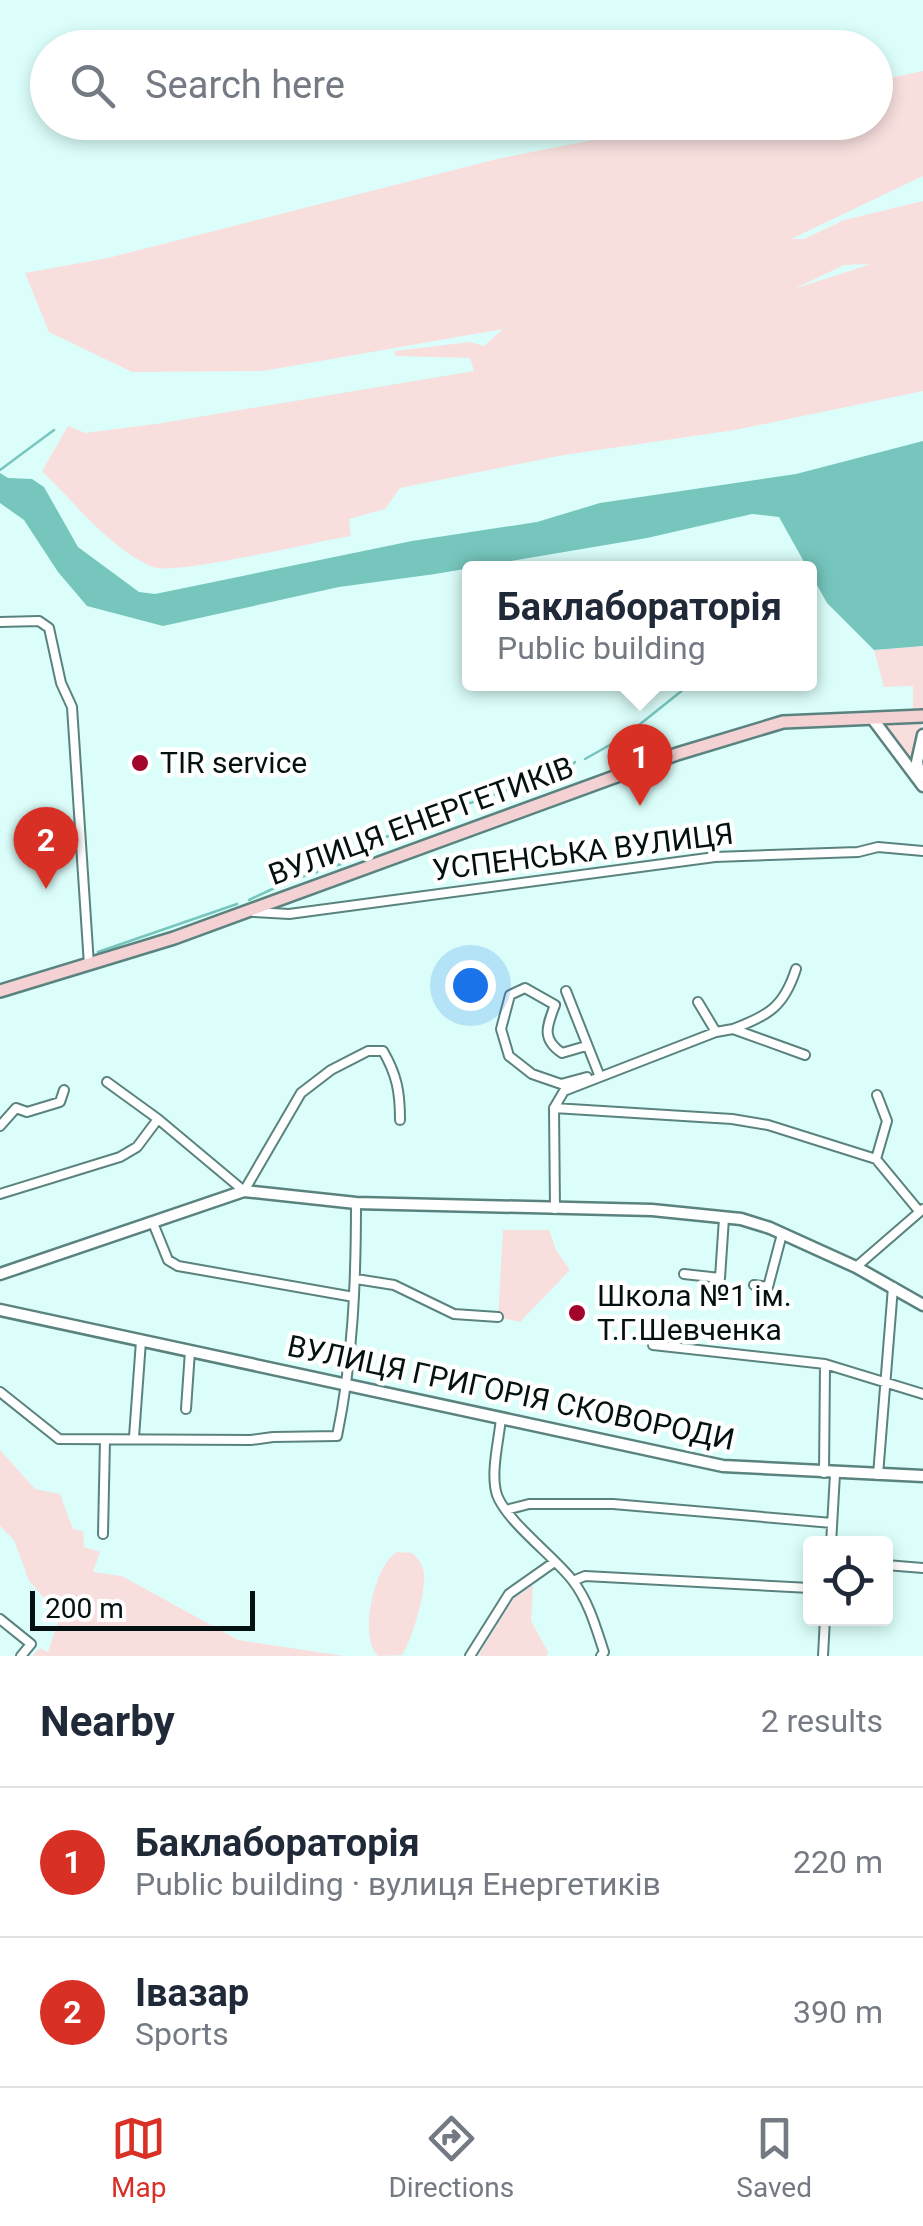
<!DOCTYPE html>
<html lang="en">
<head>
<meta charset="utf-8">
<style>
	body { margin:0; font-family:Roboto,sans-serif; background:#f6f6f7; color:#1f2937 }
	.controls { position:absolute; right:30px; bottom:30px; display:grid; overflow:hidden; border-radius:10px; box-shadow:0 5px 15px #0003 }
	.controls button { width:90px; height:90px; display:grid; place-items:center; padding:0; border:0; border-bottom:2px solid #e0e1e3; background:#fff; color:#1f2937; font:50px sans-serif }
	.scale { position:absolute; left:30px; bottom:25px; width:225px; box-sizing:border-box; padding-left:10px; border:5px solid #031110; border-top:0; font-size:28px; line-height:35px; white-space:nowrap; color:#031110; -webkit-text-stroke:8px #fff; paint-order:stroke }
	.you { position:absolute; left:470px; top:985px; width:35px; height:35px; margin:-25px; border:8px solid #fff; border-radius:50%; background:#1a73e8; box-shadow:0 0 0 15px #1a73e833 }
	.badge { display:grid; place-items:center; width:65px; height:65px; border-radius:50%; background:#d93025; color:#fff; font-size:32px; font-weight:700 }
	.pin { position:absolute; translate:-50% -82px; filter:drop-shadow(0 2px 5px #0008) }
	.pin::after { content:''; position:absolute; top:52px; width:35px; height:30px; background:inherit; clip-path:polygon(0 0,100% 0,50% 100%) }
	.popup { position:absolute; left:462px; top:561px; width:355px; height:130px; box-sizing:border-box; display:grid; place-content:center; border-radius:10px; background:#fff; filter:drop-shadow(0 2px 8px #0005); font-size:32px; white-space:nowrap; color:#747a83 }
	.popup b { font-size:38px; color:#1f2937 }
	.popup::after { content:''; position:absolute; left:50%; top:100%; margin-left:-20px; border:20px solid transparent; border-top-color:#fff }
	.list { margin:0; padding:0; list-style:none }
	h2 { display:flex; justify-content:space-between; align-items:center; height:130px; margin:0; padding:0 40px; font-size:42px }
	h2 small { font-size:32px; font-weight:400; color:#747a83 }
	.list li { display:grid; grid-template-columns:65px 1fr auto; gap:30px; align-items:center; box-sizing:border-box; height:150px; padding:0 40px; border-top:2px solid #e0e1e3 }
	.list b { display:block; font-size:38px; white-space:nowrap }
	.list p { margin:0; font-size:32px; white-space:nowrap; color:#747a83 }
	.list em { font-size:32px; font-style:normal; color:#747a83 }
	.icon { flex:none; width:55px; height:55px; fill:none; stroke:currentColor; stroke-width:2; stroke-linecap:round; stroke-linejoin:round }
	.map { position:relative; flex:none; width:923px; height:1656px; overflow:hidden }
	.search { position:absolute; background:#fff; box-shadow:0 5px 15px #0003; left:30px; right:30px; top:30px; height:110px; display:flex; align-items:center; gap:25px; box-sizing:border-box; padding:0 35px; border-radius:55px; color:#747a83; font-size:38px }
	.sheet { height:430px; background:#fff }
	nav { display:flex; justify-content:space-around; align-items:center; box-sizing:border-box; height:140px; border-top:2px solid #e0e1e3; background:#fff; font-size:28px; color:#747a83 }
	nav a { display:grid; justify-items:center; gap:5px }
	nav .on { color:#d93025 }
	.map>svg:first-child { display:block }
	.green { fill:#f8dfde; fill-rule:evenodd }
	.water { fill:#76c6be }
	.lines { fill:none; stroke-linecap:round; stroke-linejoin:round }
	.stream { stroke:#76c6be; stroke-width:2.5 }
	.minor-casing { stroke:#5a837f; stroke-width:12 }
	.tertiary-casing { stroke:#5a837f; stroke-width:15 }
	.secondary-casing { stroke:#5a837f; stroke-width:16 }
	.minor { stroke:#fff; stroke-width:8 }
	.tertiary { stroke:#fff; stroke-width:10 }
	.secondary { stroke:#f4d2d4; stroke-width:11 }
	.poi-dot { fill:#a3042c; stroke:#fff; stroke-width:4 }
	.labels { text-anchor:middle; stroke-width:9; stroke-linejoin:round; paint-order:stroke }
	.poi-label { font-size:30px; fill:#031110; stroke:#fff; text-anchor:start }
	.street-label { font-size:30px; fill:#031110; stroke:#fff }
</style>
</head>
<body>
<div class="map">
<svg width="923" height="1656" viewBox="0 0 923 1656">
	<rect width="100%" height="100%" fill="#dbfefa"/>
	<!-- green -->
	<path class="green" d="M923,71V176L791,239H804L844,220L923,201V391L735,430L564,455L400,488L385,509L349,519L351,536C317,541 175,576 153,567C110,549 75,503 42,471L68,426L85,433L156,424L474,371L470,358L395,356V351L470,342L484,346L503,329L263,371L132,372L49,332L25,273L108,258L497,159L679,123L876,122V81ZM869,264L868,265L794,289L844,265Z
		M923,646V710H913V686L884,687L874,650Z
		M889,722H923L914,749V763L884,726Z
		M503,1230H549L556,1250L570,1270L520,1322L498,1317Z
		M0,1450L35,1489L60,1494L73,1529L83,1531L84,1547L100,1552L93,1572L122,1576L238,1640L344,1656H32L40,1648L48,1652L60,1616L29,1581L14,1540L0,1526Z
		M397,1552L412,1553C419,1559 423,1565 424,1574C426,1592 412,1640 402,1655L378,1656C358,1638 374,1565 397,1552Z
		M533,1585L531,1621L548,1652L547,1656H478L513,1599Z"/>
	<!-- water -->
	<path class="water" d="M923,441V646L874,650L827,603L779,517L752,514L647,538L435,574L339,587L163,626L87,606L58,572L24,520L0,503V473L8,478L32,479L44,487L78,547L139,592L155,594L412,541L537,522L600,503L796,474Z"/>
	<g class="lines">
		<!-- stream -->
		<path class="stream" d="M0,470L54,430
			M585,759L624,737L684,689
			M386,837L444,812L566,770L575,762
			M325,869L341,864L378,842
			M298,878L317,872
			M249,900L285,883
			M98,952L237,904"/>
		<!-- minor casing -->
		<g class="minor-casing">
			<path id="minor" d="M0,622L39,621L49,628L61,683L72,707L89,965
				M254,912L289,914L715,857L858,852L878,847L923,851
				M698,1002L716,1032
				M733,1029C770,1015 784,1006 796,969
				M586,1046L562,1053C541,1039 547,1026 555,1005L525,988L510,995L501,1029L509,1056L532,1074L561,1084L587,1077
				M600,1077L716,1032L733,1029L805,1055
				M107,1082L158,1119L244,1191L301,1093L331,1070L368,1051H383C397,1075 400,1092 400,1120
				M554,1108L732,1119L768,1125L876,1159
				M554,1108L564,1091L600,1077L566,991
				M554,1108L555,1209
				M0,1126L16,1108L27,1112L60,1102L64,1090
				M876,1159L887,1121L877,1095
				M876,1159L919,1211
				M0,1194L120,1157L137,1147L158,1119
				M153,1223L168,1260L178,1266L354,1297
				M856,1267L923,1209
				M684,1274L720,1278L724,1218
				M356,1279L394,1285L454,1314L498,1317
				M754,1285L768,1287L782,1234
				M653,1345L825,1364L923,1394
				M0,1392L59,1439L251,1440L273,1437L337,1436C353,1359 356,1282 356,1203
				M186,1409L190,1351
				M501,1418C499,1440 490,1474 497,1495C507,1522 555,1557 573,1581C589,1602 596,1628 604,1652L601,1656
				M134,1437L141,1341
				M824,1473L825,1364
				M878,1475L893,1287
				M506,1510L529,1504H613L832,1523
				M103,1534L105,1440
				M831,1544L835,1474
				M886,1565L923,1568
				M573,1581L585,1576L810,1588
				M0,1619L31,1644L21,1656
				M470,1656L509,1594L553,1563
				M823,1656L825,1618"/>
		</g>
		<!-- tertiary casing -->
		<g class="tertiary-casing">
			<path id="tertiary" d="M872,718L923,786
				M920,777L917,762L923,735
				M0,1274L244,1191L356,1203L652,1210L741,1219L770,1228L856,1267L923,1305
				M0,1310L723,1466L923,1476"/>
		</g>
		<!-- secondary casing -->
		<g class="secondary-casing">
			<path id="secondary" d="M0,991L174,938L677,754L783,722L923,716"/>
		</g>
		<!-- minor -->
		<use href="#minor" class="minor"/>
		<!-- tertiary -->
		<use href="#tertiary" class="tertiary"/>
		<!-- secondary -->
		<use href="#secondary" class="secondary"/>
	</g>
	<!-- markers -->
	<g class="poi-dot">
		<circle cx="140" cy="763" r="10"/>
		<circle cx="577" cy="1313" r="10"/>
	</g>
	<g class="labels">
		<!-- poi labels -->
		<g class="poi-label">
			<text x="160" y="773">TIR service</text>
			<text x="597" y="1306">Школа №1 ім.<tspan x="597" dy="34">Т.Г.Шевченка</tspan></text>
		</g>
		<!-- street labels -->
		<g class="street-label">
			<text transform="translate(421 821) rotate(-20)" y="10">ВУЛИЦЯ ЕНЕРГЕТИКІВ</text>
			<text transform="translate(583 852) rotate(-7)" y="10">УСПЕНСЬКА ВУЛИЦЯ</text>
			<text transform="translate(511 1393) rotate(12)" y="10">ВУЛИЦЯ ГРИГОРІЯ СКОВОРОДИ</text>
		</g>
	</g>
</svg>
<div class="controls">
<button><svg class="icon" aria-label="locate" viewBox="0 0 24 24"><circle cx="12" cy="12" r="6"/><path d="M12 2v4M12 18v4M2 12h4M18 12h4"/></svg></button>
</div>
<div class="scale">200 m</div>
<div class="you"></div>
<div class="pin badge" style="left:640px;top:806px">1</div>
<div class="popup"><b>Баклабораторія</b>Public building</div>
<div class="pin badge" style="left:46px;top:889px">2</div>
<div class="search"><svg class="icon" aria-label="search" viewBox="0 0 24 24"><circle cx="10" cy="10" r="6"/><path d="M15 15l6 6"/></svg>Search here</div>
</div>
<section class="sheet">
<h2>Nearby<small>2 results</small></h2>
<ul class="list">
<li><span class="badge">1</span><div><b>Баклабораторія</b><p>Public building · вулиця Енергетиків</p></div><em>220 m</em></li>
<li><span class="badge">2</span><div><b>Івазар</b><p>Sports</p></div><em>390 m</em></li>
</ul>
</section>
<nav>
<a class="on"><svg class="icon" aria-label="map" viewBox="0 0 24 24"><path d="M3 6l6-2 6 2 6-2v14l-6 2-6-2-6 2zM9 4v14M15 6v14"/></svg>Map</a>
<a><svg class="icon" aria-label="directions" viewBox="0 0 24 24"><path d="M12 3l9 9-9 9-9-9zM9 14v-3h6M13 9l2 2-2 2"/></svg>Directions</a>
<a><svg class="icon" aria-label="saved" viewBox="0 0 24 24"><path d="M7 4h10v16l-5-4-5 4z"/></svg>Saved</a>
</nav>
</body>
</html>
